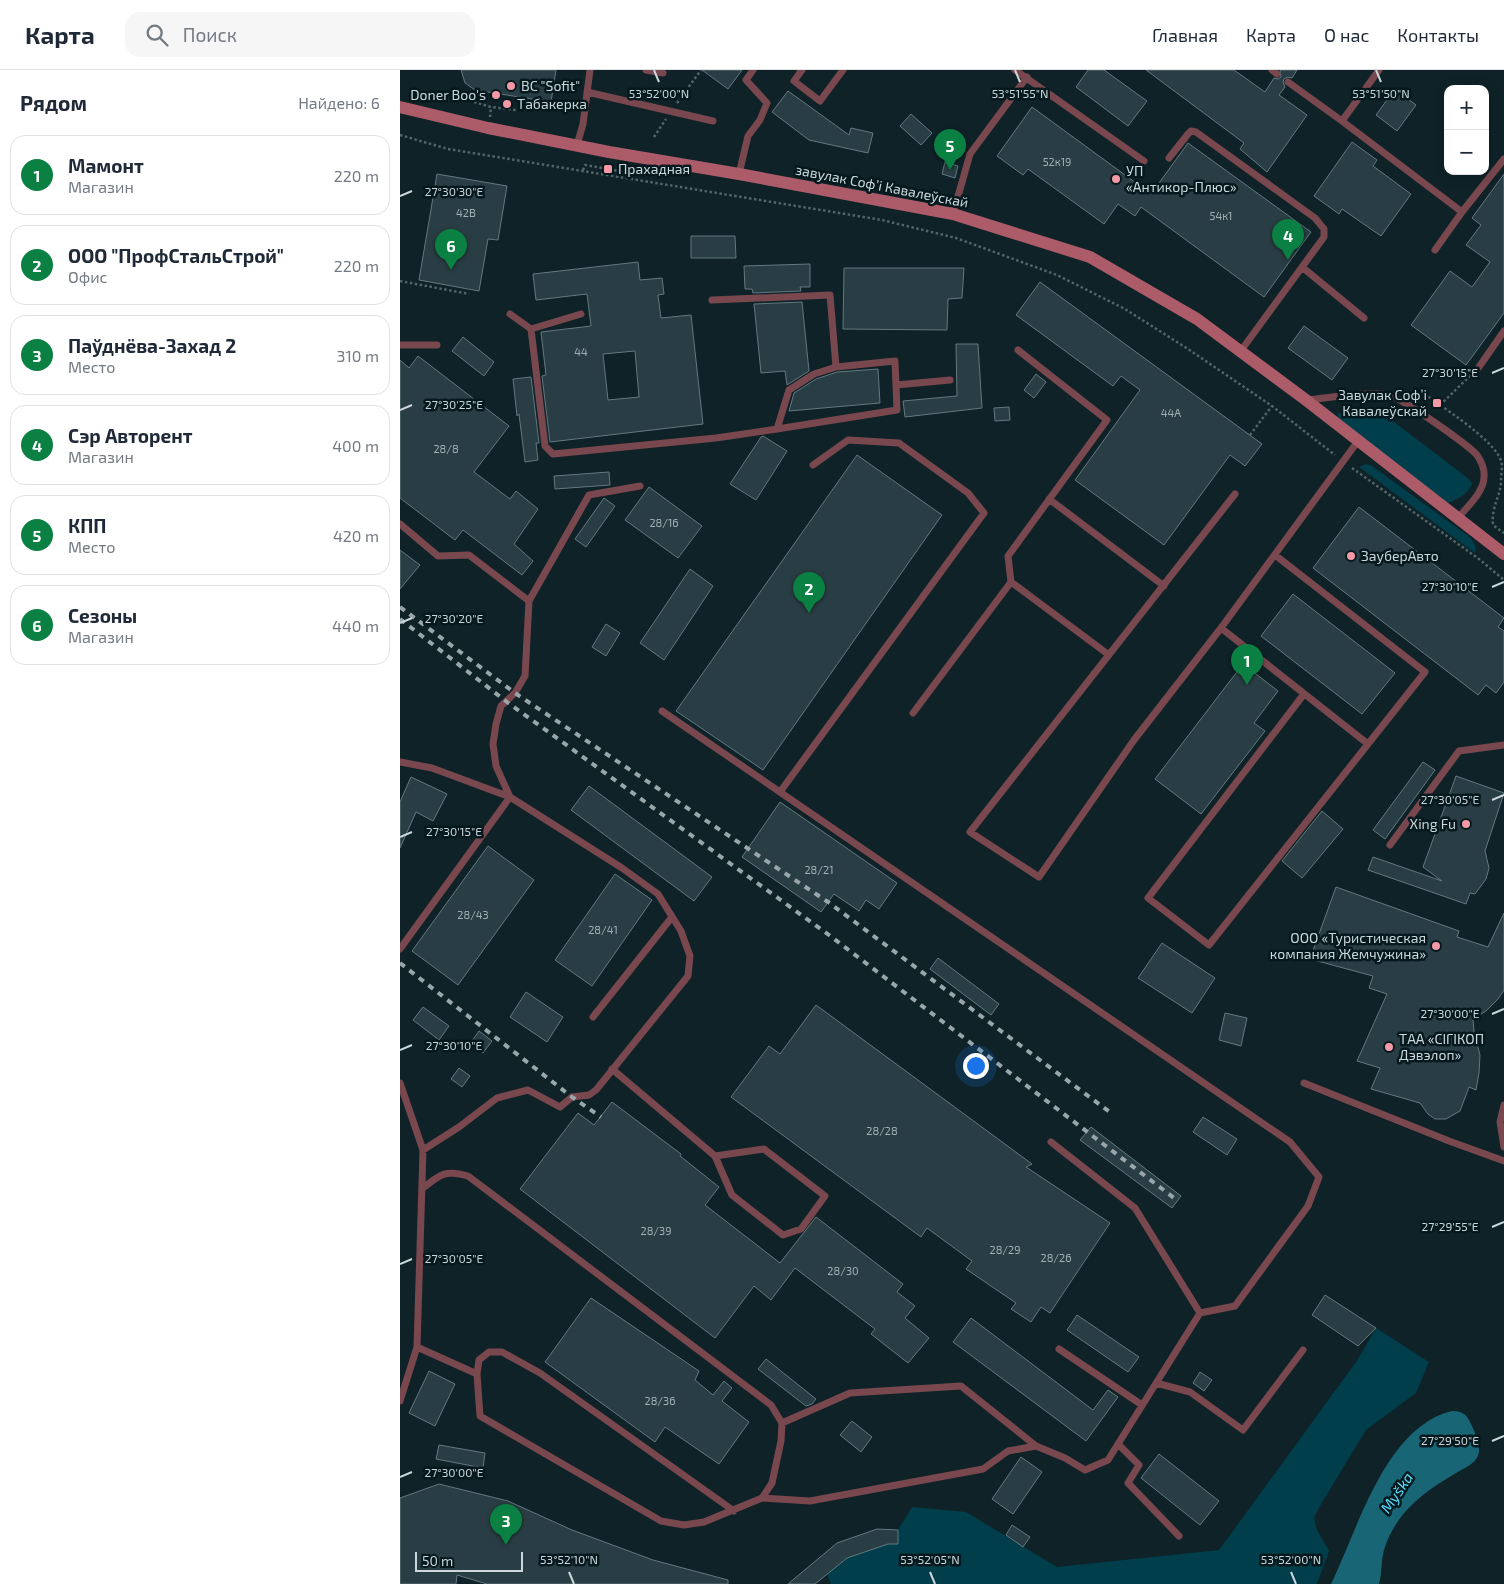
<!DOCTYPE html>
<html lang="ru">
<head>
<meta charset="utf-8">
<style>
	body { margin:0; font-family:"Exo 2",sans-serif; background:#f6f6f7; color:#1f2937 }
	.controls { position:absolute; right:15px; top:15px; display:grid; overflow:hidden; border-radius:10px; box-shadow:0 2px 12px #0003 }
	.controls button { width:45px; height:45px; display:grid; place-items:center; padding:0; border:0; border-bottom:1px solid #e0e1e3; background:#fff; color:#1f2937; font:25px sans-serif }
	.scale { position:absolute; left:15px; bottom:12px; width:108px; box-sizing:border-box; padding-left:5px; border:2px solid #cbd7da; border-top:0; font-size:14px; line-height:18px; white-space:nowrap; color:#cbd7da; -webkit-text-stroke:4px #05191e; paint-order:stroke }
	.you { position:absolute; left:575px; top:995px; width:18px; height:18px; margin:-12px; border:4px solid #fff; border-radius:50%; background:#1a73e8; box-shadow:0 0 0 8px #1a73e833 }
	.badge { display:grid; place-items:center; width:32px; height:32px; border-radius:50%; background:#0b8043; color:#fff; font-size:16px; font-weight:700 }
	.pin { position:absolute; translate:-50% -41px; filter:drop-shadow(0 1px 2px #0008) }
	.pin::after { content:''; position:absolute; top:26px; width:18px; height:15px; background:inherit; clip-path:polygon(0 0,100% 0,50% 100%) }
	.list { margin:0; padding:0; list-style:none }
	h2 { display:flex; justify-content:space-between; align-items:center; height:65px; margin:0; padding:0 20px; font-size:21px }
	h2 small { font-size:16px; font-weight:400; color:#747a83 }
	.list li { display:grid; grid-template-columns:32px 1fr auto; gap:15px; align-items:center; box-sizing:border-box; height:80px; margin:0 10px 10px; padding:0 10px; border:1px solid #e0e1e3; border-radius:15px }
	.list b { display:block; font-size:19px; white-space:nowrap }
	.list p { margin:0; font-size:16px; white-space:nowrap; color:#747a83 }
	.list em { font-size:16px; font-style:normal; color:#747a83 }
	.icon { flex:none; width:28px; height:28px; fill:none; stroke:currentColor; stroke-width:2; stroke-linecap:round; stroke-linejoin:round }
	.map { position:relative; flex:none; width:1104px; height:1514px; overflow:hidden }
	header { display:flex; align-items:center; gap:30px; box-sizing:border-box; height:70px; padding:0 25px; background:#fff; border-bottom:1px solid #e0e1e3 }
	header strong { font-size:24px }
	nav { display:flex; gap:28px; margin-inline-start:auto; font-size:18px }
	.search { width:350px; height:45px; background:#f6f6f7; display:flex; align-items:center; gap:12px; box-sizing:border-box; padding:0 18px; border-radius:15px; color:#747a83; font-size:19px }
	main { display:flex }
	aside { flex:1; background:#fff }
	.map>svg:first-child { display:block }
	.green { fill:#003e4b }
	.water { fill:#186576 }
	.building { fill:#293e44; stroke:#637980; fill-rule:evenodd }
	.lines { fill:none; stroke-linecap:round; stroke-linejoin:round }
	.path { stroke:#546569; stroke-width:2.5; stroke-dasharray:2.5 2.5; stroke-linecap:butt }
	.lane { stroke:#79474e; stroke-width:7 }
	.secondary { stroke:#ac5b68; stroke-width:12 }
	.rail { stroke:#99a7aa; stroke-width:4; stroke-dasharray:6 6; stroke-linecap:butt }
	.ticks { fill:none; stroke:#cbd7da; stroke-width:2 }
	.poi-dot { fill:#f49aa6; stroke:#05191e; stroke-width:2 }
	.labels { text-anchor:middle; stroke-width:5; stroke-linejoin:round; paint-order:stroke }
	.number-label { font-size:11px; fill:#a2b1b4 }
	.poi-label { font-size:14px; fill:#cbd7da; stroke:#05191e; text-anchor:start }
	.street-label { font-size:14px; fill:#cbd7da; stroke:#05191e }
	.water-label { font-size:15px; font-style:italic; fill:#56defe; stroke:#05191e }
	.ticks-label { font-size:12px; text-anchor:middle; fill:#cbd7da; stroke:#05191e; stroke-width:5; stroke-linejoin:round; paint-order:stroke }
</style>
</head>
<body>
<header>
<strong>Карта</strong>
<div class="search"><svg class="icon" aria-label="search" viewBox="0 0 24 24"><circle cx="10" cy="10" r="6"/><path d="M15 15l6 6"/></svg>Поиск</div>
<nav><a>Главная</a><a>Карта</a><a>О нас</a><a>Контакты</a></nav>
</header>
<main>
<aside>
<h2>Рядом<small>Найдено: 6</small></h2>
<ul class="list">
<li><span class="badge">1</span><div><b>Мамонт</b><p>Магазин</p></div><em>220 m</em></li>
<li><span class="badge">2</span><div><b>ООО &quot;ПрофСтальСтрой&quot;</b><p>Офис</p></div><em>220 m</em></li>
<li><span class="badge">3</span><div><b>Паўднёва-Захад 2</b><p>Место</p></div><em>310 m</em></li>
<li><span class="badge">4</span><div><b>Сэр Авторент</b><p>Магазин</p></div><em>400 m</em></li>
<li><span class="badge">5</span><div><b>КПП</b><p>Место</p></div><em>420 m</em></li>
<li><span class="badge">6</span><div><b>Сезоны</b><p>Магазин</p></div><em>440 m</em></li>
</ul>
</aside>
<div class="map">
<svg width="1104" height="1514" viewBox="0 0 1104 1514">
	<rect width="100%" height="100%" fill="#0e2227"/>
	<!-- green -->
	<path class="green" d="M981,342L1069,409L1072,414C1067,425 1059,428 1048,433L938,349V343Z
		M966,394L972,396L1071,468L1076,477L1075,483L959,397Z
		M976,1258L1029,1292L1016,1323L966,1360L920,1436L914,1448L917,1460L929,1481L917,1514H431L427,1504L447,1488L488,1474H498V1460L512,1437L566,1442L657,1497L819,1480L956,1292Z"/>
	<!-- water -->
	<path class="water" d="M1052,1341C1058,1341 1063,1342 1067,1347C1072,1354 1080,1373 1079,1382C1078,1388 1074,1392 1070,1395C1033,1416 997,1437 984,1480C981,1491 982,1503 979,1514H931C958,1459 985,1357 1052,1341Z"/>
	<!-- building -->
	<path class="building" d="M61,0H156L151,32L75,20L65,13Z
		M302,0H342L328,19Z
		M688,0H704L747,31L728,56L676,17Z
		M746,0H834L865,22L874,8L878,9L881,7L880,0H897L892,8L888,7L884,9L883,12L885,17L879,25L907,45L867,102L840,79L844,73Z
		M995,19L1016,35L997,61L976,45Z
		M388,21L449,65L451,58L473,63L468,83L409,70L372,42Z
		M632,37L751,124L788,73L911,162L864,227L741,137L735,146L718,134L704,154L628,99L623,105L597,86Z
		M511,44L532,63L521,75L500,56Z
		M952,72L977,90L973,96L1011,124L981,166L942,139L939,144L914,126Z
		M545,92L558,96L555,108L542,104Z
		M37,104L107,116L98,170L88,169L79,221L19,210Z
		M1104,104V243L1066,295L1011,255L1050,201L1072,217L1090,192L1066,175L1081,155L1072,148Z
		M291,166H335L336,188H291Z
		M238,192L240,210L262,208L264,224L258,225L261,248L291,245L303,354L150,372L142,306L146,305L141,262L191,256L187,224L136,230L133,204ZM235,281L239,327L208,330L203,284Z
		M410,194V217H400L401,221L353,223L352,219H345L344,196Z
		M444,198H564L562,228L548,229L547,260L443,259Z
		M640,212L862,374L845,396L830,385L764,475L675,410L740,320L721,306L713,316L616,245Z
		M402,232L409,301L387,315L385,301L361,303L354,234Z
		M904,256L948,288L932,310L888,278Z
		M63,267L94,292L84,306L52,281Z
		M556,274H578L582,338L505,347L503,331L557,326Z
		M18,286L109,356L74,402L110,429L116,421L138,439L114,474L133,491L122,505L63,460L55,470L0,428V290L9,298Z
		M478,299L480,333L389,341L394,323L416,309L437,302Z
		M636,304L646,312L634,328L624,320Z
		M131,307L139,373H136L138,390L125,392L119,344L117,346L113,309Z
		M609,337L610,350L595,351L594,338Z
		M363,366L387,381L356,430L330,414L361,367Z
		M457,385L542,445L363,700L276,641Z
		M209,402L210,415L155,419L154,406Z
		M249,417L302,456L278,488L225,450Z
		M204,428L215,436L186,477L175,469Z
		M959,437L1104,548L1098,557L1104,561V612L1096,623L1086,615L1078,625L913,498Z
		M0,480L20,495L0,519Z
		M290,499L313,516L264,590L240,573Z
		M893,524L995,603L962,644L861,566Z
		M206,554L220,563L206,586L192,577Z
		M843,594L878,621L854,653L865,661L801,744L755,709Z
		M1023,692L1035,700L985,769L973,760Z
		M1056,706L1104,723L1085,781L1089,798L1086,809L1075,824L1070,823L1066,834L968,800L973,787L1042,811L1023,797Z
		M11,707L47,724L33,751L16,742L0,778V732Z
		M189,716L312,807L294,831L171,740Z
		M380,732L497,813L479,839L466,830L459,841L434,824L421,842L342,787Z
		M922,741L943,759L902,808L882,791Z
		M88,776L134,810L58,915L12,881Z
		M215,804L252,830L192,916L155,890Z
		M936,817L1059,861L1057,867L1088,877L1104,843V920L1098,929L1086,941L1073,949L1074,962L1080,985L1079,1003L1076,1020L1069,1017L1060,1041L1046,1049H1035L1028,1044L1020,1033L971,1019L980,998L957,991L987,924L969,918L973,906L910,889Z
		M762,873L815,908L792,943L738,908Z
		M538,888L599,934L591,945L530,899Z
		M126,922L163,947L147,972L110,947Z
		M416,935L632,1094L626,1097L710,1153L650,1243L641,1237L631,1252L611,1239L616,1233L566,1199L572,1191L527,1158L521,1167L331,1027L369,976L380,984Z
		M23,937L49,956L39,970L13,950Z
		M825,943L847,948L841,976L819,970Z
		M79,961L92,971L83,983L70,974Z
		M59,998L70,1006L62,1017L51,1009Z
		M212,1032L281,1084L280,1086L319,1117L305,1135L380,1193L416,1147L503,1214L497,1222L515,1236L505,1248L529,1268L508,1293L471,1264L475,1259L395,1198L371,1230L354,1216L315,1268L120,1119L178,1043L194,1055Z
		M803,1047L837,1069L827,1085L793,1062Z
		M691,1057L781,1126L772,1138L680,1070Z
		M925,1225L976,1258L958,1276L912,1245Z
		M191,1228L299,1301L295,1310L313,1325L324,1311L332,1318L322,1331L349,1352L319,1394L265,1357L255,1372L145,1292Z
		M677,1245L739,1287L728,1302L667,1260Z
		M571,1248L693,1340L708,1320L718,1327L686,1371L553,1272Z
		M366,1289L416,1329L412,1334L406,1336L358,1299Z
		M29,1301L55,1314L35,1356L9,1343Z
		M800,1302L812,1310L804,1321L793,1313Z
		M452,1351L472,1367L461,1382L440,1365Z
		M39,1375L85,1383L83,1398L36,1389Z
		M759,1384L819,1431L800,1455L741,1408Z
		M621,1387L642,1402L613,1444L592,1429Z
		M39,1414L108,1431L172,1460L253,1490L328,1510V1514H87L57,1505L56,1514H0V1428Z
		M612,1455L630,1467L623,1477L606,1465Z
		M477,1459L498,1460V1474H488L447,1488L415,1514H388L437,1473Z"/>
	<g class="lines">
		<!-- path -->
		<path class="path" d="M74,32L91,37L116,40
			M277,33L301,0
			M90,47L91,37
			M0,65L48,79L482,150L556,168L657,205L725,239L788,279L872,336L935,385
			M254,67L266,49
			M183,100L185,95L219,101L218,107
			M0,211L69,224
			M1020,321C1038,334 1095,370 1101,391C1103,396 1101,404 1101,410C1101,427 1091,435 1093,455L1104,463
			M1040,335L1073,303
			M850,365L872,336
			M952,398L1079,489L1104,510"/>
		<!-- lane -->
		<path class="lane" d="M246,0L263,3
			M402,0L394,11L420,31L443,0
			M615,0L744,91
			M872,0L877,4
			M888,12L942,51L979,0
			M187,22L313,51
			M942,51L1062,142L1035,180
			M177,75L183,54L190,0
			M769,88L788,64L791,61L796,62L915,148L924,159V167L840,282
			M339,104L348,66L360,50L367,33L346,10L353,0
			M1062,142L1104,89
			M553,144L570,84L627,7
			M902,197L964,248
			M312,230L430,225L436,297
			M110,244L131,259L181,244
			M131,259L145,376L153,384L316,368L377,359L389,320L414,304L436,297L495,291L497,340L377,359
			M0,275H37
			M618,280L707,350L608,486L611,512L709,585
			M1079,297L1104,261
			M496,315L550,310
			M907,330C929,328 968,321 988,325C1001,327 1068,375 1077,385C1081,391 1085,399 1084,407C1084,422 1067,437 1058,448
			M835,424L570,762L639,807L734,670L821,558L958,371
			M649,429L764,516
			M0,454L38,486L69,485L129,531
			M875,485L1025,602L809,875L748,828L904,624
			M821,558L968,674
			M262,641L890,1072L919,1107L908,1136L835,1236L800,1243
			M513,643L611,512
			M0,692L32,698L110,727L222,798L258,824L281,861L290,886L288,906L196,1020L189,1025L172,1027L160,1037L128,1020L97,1028L59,1057L23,1080
			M380,722L584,443L568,423L499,373L448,370L413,395
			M110,727L96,696L93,674L96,654L101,636L115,623L125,606L129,531L189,425L240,416
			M990,775L1059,681L1104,675
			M0,879L110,727
			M193,947L272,847
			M212,999L315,1086L332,1125L383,1165L401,1159L425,1126L364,1079L315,1086
			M0,1013L23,1080L17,1277L0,1331
			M904,1013L1049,1071L1104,1091
			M1104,1035L1100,1052L1104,1077
			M17,1277L77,1304L80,1346L261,1451L284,1455L304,1452L362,1428L372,1413L381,1371L382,1353L371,1335L68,1106C45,1099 39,1105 22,1119
			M659,1279L742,1335
			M77,1304L79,1290L89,1282H102L140,1303L334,1441
			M756,1313L790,1322L843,1360L903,1280
			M382,1353L450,1323L561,1316L636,1376
			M718,1374L739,1395L728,1413L779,1466
			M362,1428L410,1431L583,1399L608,1381L636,1376L665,1388L685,1400L708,1390L800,1243L735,1138L651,1072"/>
		<!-- secondary -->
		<path class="secondary" d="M0,37L88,58L209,82L339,104L553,144L690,187L797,249L906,330L1104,484"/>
		<!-- rail -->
		<path class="rail" d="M0,537L115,623L428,832L711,1043
			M0,549L107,632L429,865L778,1131
			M0,893L172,1027L201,1047"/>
	</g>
	<!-- ticks -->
	<path class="ticks" d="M254,0L259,12M615,0L620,12M976,0L981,12M0,126L12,121M1092,303L1104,298M0,340L12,335M1092,517L1104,512M0,553L12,548M1092,730L1104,725M0,767L12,762M1092,944L1104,939M0,980L12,975M1092,1157L1104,1152M0,1194L12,1189M1092,1371L1104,1366M0,1407L12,1402M169,1502L174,1514M530,1502L535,1514M891,1502L896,1514"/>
	<!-- markers -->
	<g class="poi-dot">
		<circle cx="111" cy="16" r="5"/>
		<circle cx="96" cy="25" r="5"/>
		<circle cx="107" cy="34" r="5"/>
		<rect x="203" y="94" width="10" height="10" rx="2.5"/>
		<circle cx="716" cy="109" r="5"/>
		<rect x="1032" y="328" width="10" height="10" rx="2.5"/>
		<circle cx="951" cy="486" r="5"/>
		<circle cx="1066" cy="754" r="5"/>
		<circle cx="1036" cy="876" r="5"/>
		<circle cx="989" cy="977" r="5"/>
	</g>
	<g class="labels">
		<!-- number labels -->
		<g class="number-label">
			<text x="657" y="96">52к19</text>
			<text x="66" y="147">42В</text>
			<text x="821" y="150">54к1</text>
			<text x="181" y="286">44</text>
			<text x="771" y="347">44А</text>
			<text x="46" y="383">28/8</text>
			<text x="264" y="457">28/16</text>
			<text x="419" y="804">28/21</text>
			<text x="73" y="849">28/43</text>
			<text x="203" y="864">28/41</text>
			<text x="482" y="1065">28/28</text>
			<text x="256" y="1165">28/39</text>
			<text x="605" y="1184">28/29</text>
			<text x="656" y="1192">28/26</text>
			<text x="443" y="1205">28/30</text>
			<text x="260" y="1335">28/36</text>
		</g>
		<!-- poi labels -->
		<g class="poi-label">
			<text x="121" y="21">BC "Sofit"</text>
			<text x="86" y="30" text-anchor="end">Doner Boo's</text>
			<text x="117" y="39">Табакерка</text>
			<text x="218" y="104">Прахадная</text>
			<text x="726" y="106">УП<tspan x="726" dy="16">«Антикор-Плюс»</tspan></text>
			<text x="1027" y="330" text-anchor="end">Завулак Софʼі<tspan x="1027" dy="16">Кавалеўскай</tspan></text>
			<text x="961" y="491">ЗауберАвто</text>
			<text x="1056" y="759" text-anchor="end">Xing Fu</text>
			<text x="1026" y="873" text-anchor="end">ООО «Туристическая<tspan x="1026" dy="16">компания Жемчужина»</tspan></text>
			<text x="999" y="974">ТАА «СІГІКОП<tspan x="999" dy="16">Дэвэлоп»</tspan></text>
		</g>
		<!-- street labels -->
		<g class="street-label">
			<text transform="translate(482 116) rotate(11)" y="5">завулак Софʼі Кавалеўскай</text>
		</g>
		<!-- water labels -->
		<g class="water-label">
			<text transform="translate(997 1423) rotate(-56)" y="5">Муška</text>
		</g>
	</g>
	<g class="ticks-label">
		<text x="259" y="28">53°52'00"N</text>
		<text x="620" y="28">53°51'55"N</text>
		<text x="981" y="28">53°51'50"N</text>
		<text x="54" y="126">27°30'30"E</text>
		<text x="1050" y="307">27°30'15"E</text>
		<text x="54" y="339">27°30'25"E</text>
		<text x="1050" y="521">27°30'10"E</text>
		<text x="54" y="553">27°30'20"E</text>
		<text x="1050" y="734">27°30'05"E</text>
		<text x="54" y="766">27°30'15"E</text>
		<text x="1050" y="948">27°30'00"E</text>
		<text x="54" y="980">27°30'10"E</text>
		<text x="1050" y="1161">27°29'55"E</text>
		<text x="54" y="1193">27°30'05"E</text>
		<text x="1050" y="1375">27°29'50"E</text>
		<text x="54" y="1407">27°30'00"E</text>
		<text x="169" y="1494">53°52'10"N</text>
		<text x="530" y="1494">53°52'05"N</text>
		<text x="891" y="1494">53°52'00"N</text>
	</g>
</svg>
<div class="controls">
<button>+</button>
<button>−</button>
</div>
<div class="scale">50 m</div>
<div class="you"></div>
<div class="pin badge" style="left:847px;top:615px">1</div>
<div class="pin badge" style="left:409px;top:543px">2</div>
<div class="pin badge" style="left:106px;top:1475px">3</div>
<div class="pin badge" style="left:888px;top:190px">4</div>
<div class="pin badge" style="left:550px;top:100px">5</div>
<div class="pin badge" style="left:51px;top:200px">6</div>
</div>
</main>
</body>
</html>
